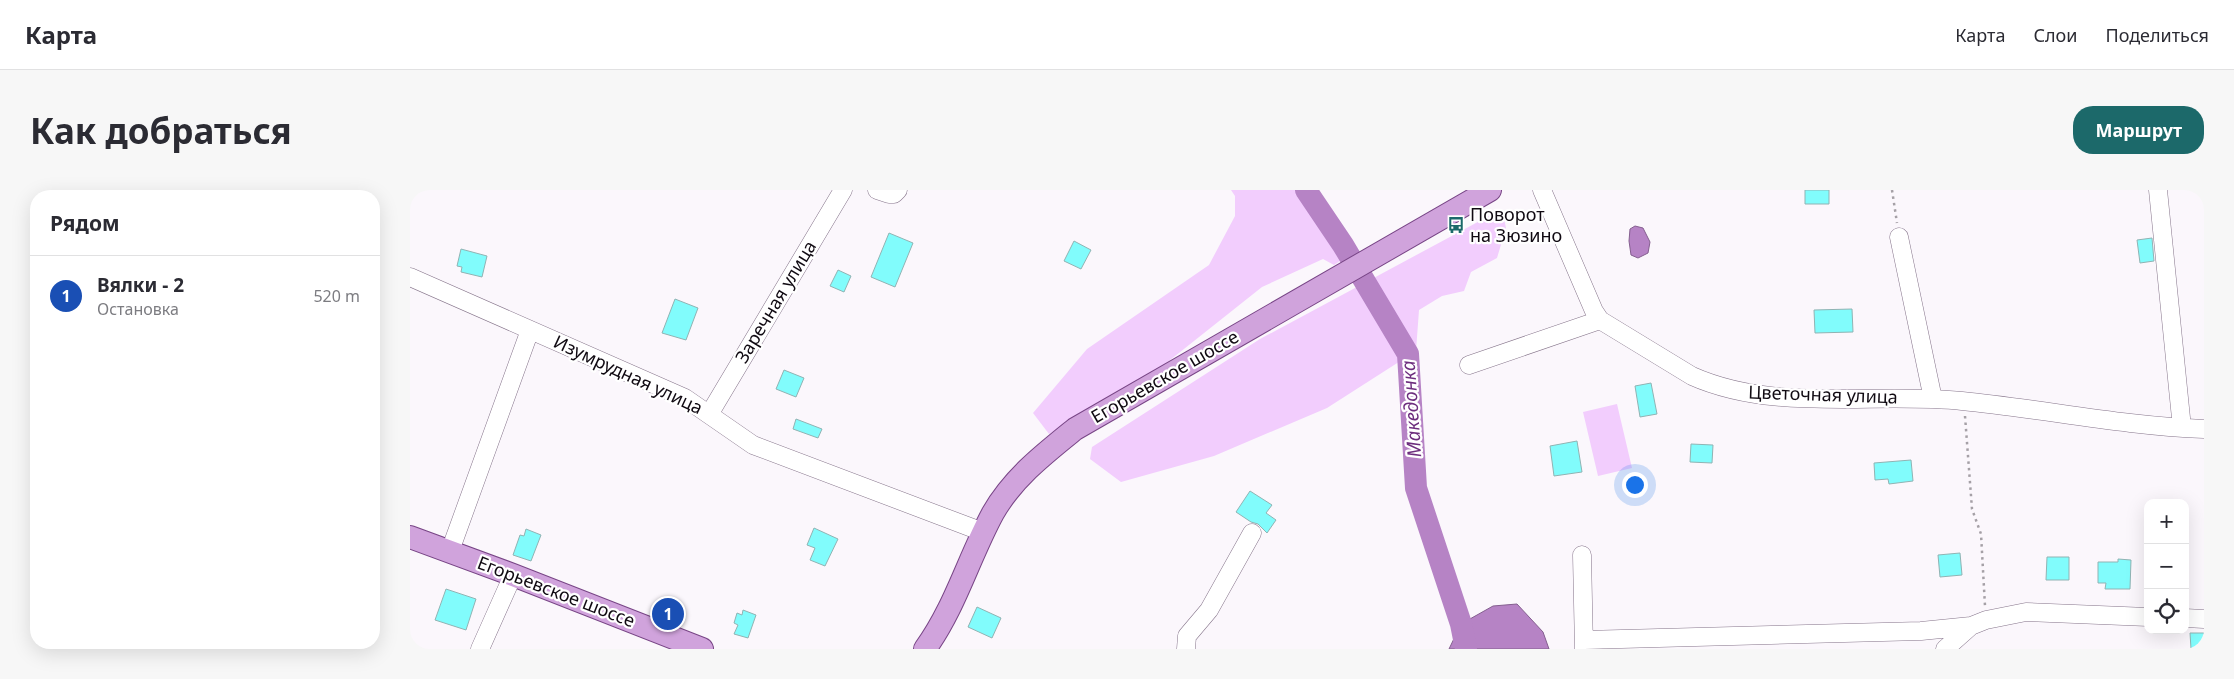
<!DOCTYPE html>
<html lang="ru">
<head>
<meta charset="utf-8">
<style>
	body { margin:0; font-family:"Noto Sans",sans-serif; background:#f7f7f7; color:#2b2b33 }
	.controls { position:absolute; right:15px; bottom:15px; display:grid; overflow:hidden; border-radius:10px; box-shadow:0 5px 20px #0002 }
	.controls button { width:45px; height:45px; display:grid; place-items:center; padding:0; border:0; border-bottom:1px solid #e1e1e2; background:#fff; color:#2b2b33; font:25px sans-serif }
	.you { position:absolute; left:1224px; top:294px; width:18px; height:18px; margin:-12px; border:4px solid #fff; border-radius:50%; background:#1a73e8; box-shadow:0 0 0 8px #1a73e833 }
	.badge { display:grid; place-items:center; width:32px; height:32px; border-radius:50%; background:#1c696a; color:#fff; font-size:16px; font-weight:700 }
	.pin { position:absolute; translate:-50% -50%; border:2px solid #fff; box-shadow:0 1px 5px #0006 }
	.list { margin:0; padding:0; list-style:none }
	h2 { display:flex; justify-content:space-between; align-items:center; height:65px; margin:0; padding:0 20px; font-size:21px }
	h2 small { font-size:16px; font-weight:400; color:#7c7c81 }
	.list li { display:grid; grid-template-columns:32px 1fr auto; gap:15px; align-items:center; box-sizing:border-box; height:80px; padding:0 20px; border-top:1px solid #e1e1e2 }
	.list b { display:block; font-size:19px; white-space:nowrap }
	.list p { margin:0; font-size:16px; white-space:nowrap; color:#7c7c81 }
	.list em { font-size:16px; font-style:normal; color:#7c7c81 }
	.icon { flex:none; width:28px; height:28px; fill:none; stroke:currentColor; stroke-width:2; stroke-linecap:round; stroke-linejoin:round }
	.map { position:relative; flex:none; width:1794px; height:459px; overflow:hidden; border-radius:20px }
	header { display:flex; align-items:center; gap:30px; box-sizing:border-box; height:70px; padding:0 25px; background:#fff; border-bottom:1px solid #e1e1e2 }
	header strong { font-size:24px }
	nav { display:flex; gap:28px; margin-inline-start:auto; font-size:18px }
	.intro { display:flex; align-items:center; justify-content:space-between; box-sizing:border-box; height:120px; padding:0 30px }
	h1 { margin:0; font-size:35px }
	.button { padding:12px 22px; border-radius:20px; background:#1c696a; color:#fff; font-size:18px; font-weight:700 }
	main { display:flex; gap:30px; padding:0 30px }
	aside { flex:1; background:#fff; border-radius:20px; box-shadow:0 5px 20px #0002 }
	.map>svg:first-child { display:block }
	.green { fill:#f2cdfd }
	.water { fill:#b683c5; stroke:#845f8f }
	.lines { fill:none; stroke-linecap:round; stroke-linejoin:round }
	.river { stroke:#b683c5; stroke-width:22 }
	.building { fill:#81fcfc; stroke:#90b3b3 }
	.minor-casing { stroke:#86758b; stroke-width:19 }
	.major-casing { stroke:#784586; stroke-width:24 }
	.path { stroke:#a5a0a6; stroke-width:2.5; stroke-dasharray:2.5 4; stroke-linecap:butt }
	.minor { stroke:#fff; stroke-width:18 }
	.major { stroke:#d0a3dc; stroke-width:22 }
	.labels { text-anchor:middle; stroke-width:4.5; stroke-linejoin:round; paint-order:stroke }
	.poi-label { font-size:18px; fill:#100a12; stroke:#fff; text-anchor:start }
	.street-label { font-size:18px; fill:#100a12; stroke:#fff }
	.water-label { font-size:19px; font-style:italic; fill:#6d2e7e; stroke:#fff }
</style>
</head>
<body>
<header>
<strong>Карта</strong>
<nav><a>Карта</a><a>Слои</a><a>Поделиться</a></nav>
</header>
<div class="intro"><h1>Как добраться</h1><a class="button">Маршрут</a></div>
<main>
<aside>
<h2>Рядом<small></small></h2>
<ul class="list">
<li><span class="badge" style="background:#1a4fb4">1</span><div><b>Вялки - 2</b><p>Остановка</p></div><em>520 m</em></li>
</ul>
</aside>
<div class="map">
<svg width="1794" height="459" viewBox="0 0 1794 459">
	<rect width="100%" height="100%" fill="#fbf7fc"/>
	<!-- green -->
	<path class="green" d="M821,0H890L889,6L933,69L924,75L913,69L852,97L750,178L639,244L623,223L677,159L799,75L825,26V6Z
		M1092,19L1096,38L1087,68L1061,82L1054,101L1032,106L1009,120L1006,161L917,218L804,266L711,292L680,269L682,257L850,149Z
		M1207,214L1222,278L1188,286L1173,222Z"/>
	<!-- water -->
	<path class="water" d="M1225,36L1233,38L1240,52L1238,63L1228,68L1221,65L1219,51L1220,39Z
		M1107,414L1133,442L1139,459H1039L1051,434L1083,416Z"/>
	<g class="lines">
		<!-- river -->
		<path class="river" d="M896,0L933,55L998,164L1006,298L1051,434L1056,459"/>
	</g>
	<!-- building -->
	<path class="building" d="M1395,0H1419V14H1395Z
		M479,43L503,53L485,97L461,87Z
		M1742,48L1744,71L1730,73L1727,50Z
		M664,51L681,60L671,79L654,71Z
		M51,59L77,66L72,87L51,82L52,77L47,76Z
		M428,80L441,86L434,102L420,96Z
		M265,109L288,118L276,150L252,143Z
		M1442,119L1443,142L1405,143L1404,120Z
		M374,180L394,188L386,207L366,199Z
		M1241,193L1247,224L1230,227L1225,196Z
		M386,229L412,239L408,248L383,239Z
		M1167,251L1172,282L1144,286L1140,256Z
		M1281,254L1303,255L1302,273L1280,272Z
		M1501,270L1503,291L1479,294L1478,289L1465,290L1464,273Z
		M840,301L862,315L856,323L866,330L857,343L848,334L841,332L826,322Z
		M404,338L428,349L415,376L400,370L405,358L397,355Z
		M116,339L131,345L121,371L103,365L110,345L114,346Z
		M1550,363L1552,385L1530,387L1528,365Z
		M1637,367H1659V390H1636Z
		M1708,369L1721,370L1720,399H1695L1696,393H1688V372H1708Z
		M36,399L66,409L56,440L25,430Z
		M567,417L591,428L582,448L558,437Z
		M333,420L346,425L338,448L324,444L328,435L324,433L327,423L332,425Z
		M1780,443H1794V459H1781Z"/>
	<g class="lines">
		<!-- minor casing -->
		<g class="minor-casing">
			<path id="minor" d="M467,0L479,4H484L488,0
				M1132,0L1184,121L1190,130L1282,186C1365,223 1464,202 1552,211C1633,219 1713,236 1794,239
				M1748,0L1772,238
				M1489,47L1523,209
				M0,87L275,208L343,255L573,342
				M1059,175L1190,130
				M300,223L433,0
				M40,361L120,140
				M1172,365L1174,459
				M1775,428L1794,429
				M1174,450L1511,441L1561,436L1576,430L1616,422L1738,427
				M70,459L103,385
				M776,459L777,446L799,420L842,343
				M1535,459L1561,436"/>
		</g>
		<!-- major casing -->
		<g class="major-casing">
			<path id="major" d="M0,347L103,385L292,459
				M515,459C545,418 559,367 583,323C603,288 634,264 665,239L1080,0"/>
		</g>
		<!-- path -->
		<path class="path" d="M1482,0L1487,33
			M1555,226L1562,319L1571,344L1575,416"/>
		<!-- minor -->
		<use href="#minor" class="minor"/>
		<!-- major -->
		<use href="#major" class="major"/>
	</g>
	<!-- icons -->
	<defs>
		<g id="bus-bare" transform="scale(1.35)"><path d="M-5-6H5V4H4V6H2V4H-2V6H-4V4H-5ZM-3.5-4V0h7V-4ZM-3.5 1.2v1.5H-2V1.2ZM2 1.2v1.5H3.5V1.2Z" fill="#1c696a" stroke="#fff" stroke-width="2.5" paint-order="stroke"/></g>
	</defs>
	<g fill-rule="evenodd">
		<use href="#bus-bare" x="1046" y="35"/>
	</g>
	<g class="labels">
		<!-- poi labels -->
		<g class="poi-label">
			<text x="1060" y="31">Поворот<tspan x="1060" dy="21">на Зюзино</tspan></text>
		</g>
		<!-- street labels -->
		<g class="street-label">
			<text transform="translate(366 112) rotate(-59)" y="6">Заречная улица</text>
			<text transform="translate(218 185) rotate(25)" y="6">Изумрудная улица</text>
			<text transform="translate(755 187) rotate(-30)" y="6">Егорьевское шоссе</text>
			<text transform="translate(1413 205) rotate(2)" y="6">Цветочная улица</text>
			<text transform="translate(146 402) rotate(21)" y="6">Егорьевское шоссе</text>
		</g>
		<!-- water labels -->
		<g class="water-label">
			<text transform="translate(1001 219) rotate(-94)" y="7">Македонка</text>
		</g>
	</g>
</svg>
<div class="controls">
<button>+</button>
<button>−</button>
<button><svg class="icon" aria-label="locate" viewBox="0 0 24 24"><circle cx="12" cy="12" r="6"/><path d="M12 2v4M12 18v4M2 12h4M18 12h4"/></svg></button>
</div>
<div class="you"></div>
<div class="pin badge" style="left:258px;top:424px;background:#1a4fb4">1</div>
</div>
</main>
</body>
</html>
